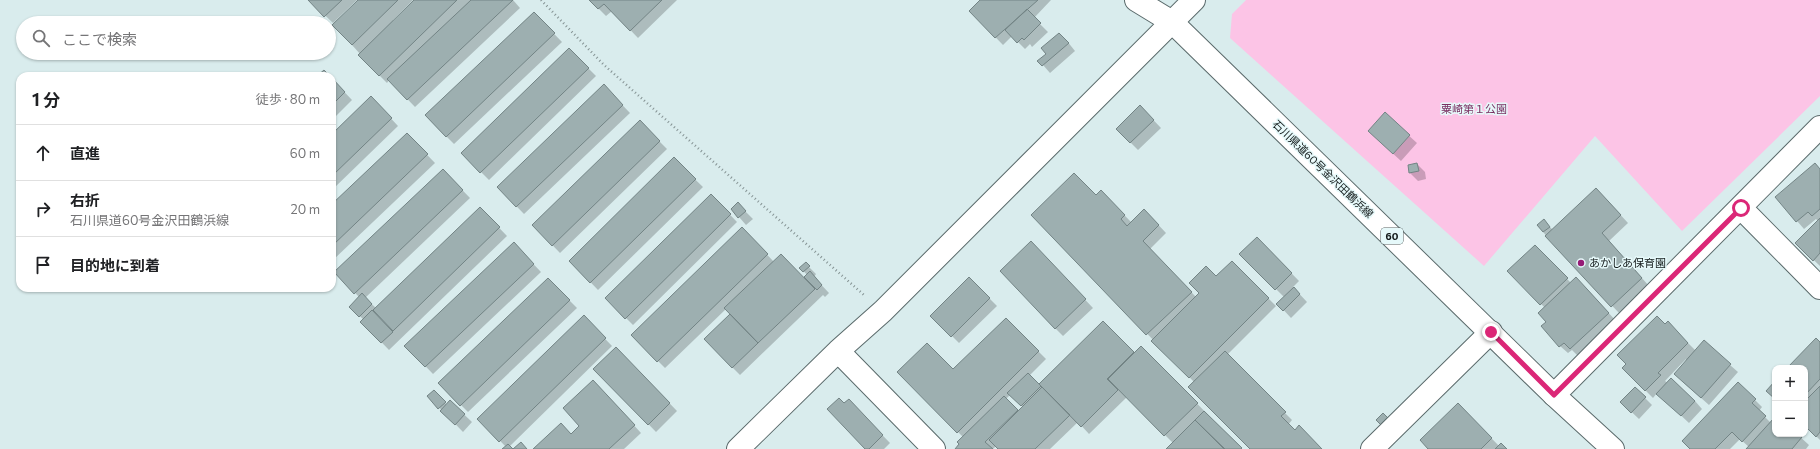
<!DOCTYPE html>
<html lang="ja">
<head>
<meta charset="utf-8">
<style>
	body { margin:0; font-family:Commissioner,"Noto Sans JP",sans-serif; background:#f6f6f6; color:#202124 }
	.controls { position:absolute; right:12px; bottom:12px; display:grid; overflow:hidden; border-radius:8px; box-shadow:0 1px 3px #0004 }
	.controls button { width:36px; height:36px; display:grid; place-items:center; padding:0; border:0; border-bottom:1px solid #e0e0e0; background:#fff; color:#202124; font:20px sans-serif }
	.stop { position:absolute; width:12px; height:12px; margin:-9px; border:3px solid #db2777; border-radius:50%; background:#fff }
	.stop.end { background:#db2777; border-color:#fff; box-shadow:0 1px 4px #0008 }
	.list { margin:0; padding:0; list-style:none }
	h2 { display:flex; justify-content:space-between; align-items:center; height:52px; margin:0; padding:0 16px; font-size:17px }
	h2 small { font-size:13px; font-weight:400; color:#757577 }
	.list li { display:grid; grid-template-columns:26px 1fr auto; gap:12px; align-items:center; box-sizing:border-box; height:56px; padding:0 16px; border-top:1px solid #e0e0e0 }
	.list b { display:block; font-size:15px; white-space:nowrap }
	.list p { margin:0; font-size:13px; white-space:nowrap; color:#757577 }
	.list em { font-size:13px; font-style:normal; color:#757577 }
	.icon { flex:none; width:22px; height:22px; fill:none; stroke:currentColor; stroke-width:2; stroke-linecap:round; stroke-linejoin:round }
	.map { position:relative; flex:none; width:1820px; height:449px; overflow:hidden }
	.search { position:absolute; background:#fff; box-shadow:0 1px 3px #0004; left:16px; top:16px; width:320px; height:44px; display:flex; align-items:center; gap:10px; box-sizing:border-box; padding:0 14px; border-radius:22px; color:#757577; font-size:15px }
	.panel { position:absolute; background:#fff; box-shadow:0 1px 3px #0004; left:16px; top:72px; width:320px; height:220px; border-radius:12px }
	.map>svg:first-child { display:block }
	.green { fill:#fcc4e6 }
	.shadow { fill:#0003; fill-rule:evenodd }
	.building { fill:#9dafb0; stroke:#738485 }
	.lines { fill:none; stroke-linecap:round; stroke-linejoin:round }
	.minor-casing { stroke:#5a6a6b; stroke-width:24 }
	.major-casing { stroke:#5a6a6b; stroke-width:24 }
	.path { stroke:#859394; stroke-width:2.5; stroke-dasharray:1 3; stroke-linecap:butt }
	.minor { stroke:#fff; stroke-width:22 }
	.major { stroke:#fff; stroke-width:22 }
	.route { stroke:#db2777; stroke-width:5 }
	.poi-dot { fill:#961b76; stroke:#e6f9fa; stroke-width:1.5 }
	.labels { text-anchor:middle; stroke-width:3; stroke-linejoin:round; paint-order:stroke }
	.shield { fill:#e6f9fa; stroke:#525d5d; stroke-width:1 }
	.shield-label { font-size:10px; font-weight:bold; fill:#131a1a }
	.park-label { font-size:11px; fill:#7a3163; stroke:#e6f9fa }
	.street-label { font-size:11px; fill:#131a1a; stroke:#e6f9fa }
	.poi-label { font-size:11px; fill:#131a1a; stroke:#e6f9fa; text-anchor:start }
</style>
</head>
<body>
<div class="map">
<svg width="1820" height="449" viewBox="0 0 1820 449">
	<rect width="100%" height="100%" fill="#d9eced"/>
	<!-- green -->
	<path class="green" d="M1246,0H1820V96L1682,231L1595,136L1484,266L1230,38L1232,14Z"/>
	<!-- shadow -->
	<path class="shadow" d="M309,0H357L333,23Z
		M359,0H413L393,20L394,21L416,0H513L520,8L415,107L389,80L387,83L379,75L334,25Z
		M590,0H677L638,38L612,11L606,16Z
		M982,0H1051L1034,18L1048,32L1032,47L1030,44L1025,49L1012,36L1003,45L970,11Z
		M534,13L562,42L454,144L426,116Z
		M1067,41L1075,51L1050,73L1043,65L1047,54Z
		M569,49L596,76L489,180L462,153Z
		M332,79L352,100L332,120Z
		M604,86L630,113L524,214L498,187Z
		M371,97L398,126L332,190V135Z
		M1140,106L1161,128L1138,150L1117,129Z
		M1385,114L1417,143L1401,161L1377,139Z
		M640,122L667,149L560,253L533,225Z
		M407,134L435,163L332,261V206Z
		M674,159L703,187L598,290L570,261Z
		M1417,164L1425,172L1426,179L1418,181L1410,173L1409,166Z
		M443,170L470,198L365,298L376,308L480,208L507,236L389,350L362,322L364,320L350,307L359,297L335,272Z
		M1820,170V266L1796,243L1818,221L1816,219L1804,229L1776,197Z
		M1101,191L1132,223L1152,218L1166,233L1150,249L1196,297L1232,262L1276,306L1227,355L1292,420L1288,425L1295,431L1321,449H1251L1194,382L1032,215L1096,196Z
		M711,195L737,222L633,325L606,298Z
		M1604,197L1628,223L1609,241L1649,286L1619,313L1547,237L1538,225L1544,221L1553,230Z
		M738,204L753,219L746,225L732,209Z
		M742,228L774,262L804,278L807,275L801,268L806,264L816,274L814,277L829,293L825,297L823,295L740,375L732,367V314L726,309L665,368L632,335Z
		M1257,238L1299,281L1293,287L1307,302L1291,318L1278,304L1285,298L1241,254Z
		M1535,246L1571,283L1584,286L1616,321L1578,356L1572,350L1568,353L1560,346L1547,322L1545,308L1509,271Z
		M1038,250L1093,308L1063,336L1055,328Z
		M521,251L541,272L433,374L406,346Z
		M969,278L997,306L959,343L932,316Z
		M548,279L577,308L468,412L439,383Z
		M584,317L612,346L510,446L512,449H504L506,447L479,419Z
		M1006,319L1046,359L1029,376L1039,385L1103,322L1134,354L1141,347L1242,449H1168L1173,443L1127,397L1089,434L1078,422L1050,449H999L996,446L993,449H956L963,437L898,372L953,371ZM1010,395L1023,407L1018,411L1006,399Z
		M1668,323L1696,351L1730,365L1738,372L1709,405L1683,382L1686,359L1665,381L1695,401L1702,409L1689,423L1657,393L1653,398L1623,368Z
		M1820,344V440L1805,425V368H1789Z
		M616,348L677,411L656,432L595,369Z
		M1738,383L1762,407L1759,411L1771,423L1775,420V434H1797L1809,445L1806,449H1748L1749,447L1740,439L1730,449H1691Z
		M600,388L641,433L624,449H535L571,435L581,426Z
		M1635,388L1652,405L1639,419L1621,402Z
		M434,391L447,405L451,402L472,422L463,432L428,396Z
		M1458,404L1499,446L1506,449H1429Z
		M856,408L890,443L884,449H866Z"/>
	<!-- building -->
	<path class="building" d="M308,0H342L324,17Z
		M358,0H398L352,45L332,25Z
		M414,0H457L379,76L358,55Z
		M471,0H513L407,100L387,79Z
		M589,0H662L630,31L604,4L598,9Z
		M980,0H1038L995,38L969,11Z
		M1027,9L1041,23L1024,40L1022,38L1017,43L1005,30Z
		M534,12L555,33L446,137L425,115Z
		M1059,33L1069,43L1042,66L1037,61L1046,54L1041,48Z
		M569,48L589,68L480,173L461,153Z
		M324,70L330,76H317Z
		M332,78L345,92L332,105Z
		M604,84L623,105L516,207L497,187Z
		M371,96L392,118L332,176V134Z
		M1140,105L1154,120L1130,143L1116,129Z
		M1385,112L1410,135L1393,154L1368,131Z
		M640,120L660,141L552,246L532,225Z
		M407,133L428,154L332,246V204Z
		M674,157L696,179L590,283L569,261Z
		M1417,163L1419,171L1409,173L1408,165Z
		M1815,163L1820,169V209L1812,216L1808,212L1796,222L1775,197Z
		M443,169L463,190L354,294L334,272Z
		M1074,173L1096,195L1101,190L1125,215L1121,219L1127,226L1144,209L1159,225L1143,241L1192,292L1146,335L1031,215Z
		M1596,188L1621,215L1602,233L1642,278L1611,307L1545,236Z
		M711,194L731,214L625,319L605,298Z
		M738,202L746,211L738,218L731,209Z
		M480,207L500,227L393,331L373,310Z
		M1820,218V253L1813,261L1795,243Z
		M1544,219L1550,227L1543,232L1537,225Z
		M742,227L768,254L657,362L631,335Z
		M1257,237L1292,273L1275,290L1239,254Z
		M1031,241L1086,299L1055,329L1000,271Z
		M514,242L534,264L425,367L404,346Z
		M1535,245L1568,278L1540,305L1507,271Z
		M781,254L815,289L758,343L724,308Z
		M1232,261L1269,298L1189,378L1151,341L1199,293L1189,283L1206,266L1216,276Z
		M806,262L810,266L803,272L799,268Z
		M810,271L822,285L817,290L804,277Z
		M969,277L990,298L951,337L930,316Z
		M1576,277L1609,313L1570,349L1564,343L1559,347L1541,326L1546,322L1538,313Z
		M548,278L570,300L460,406L438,383Z
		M1294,287L1300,294L1283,311L1276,304Z
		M362,293L372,304L359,317L349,307Z
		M372,310L393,332L381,343L360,322Z
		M730,314L758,343L732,368L704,339Z
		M584,315L606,338L499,442L477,419Z
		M1657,316L1665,324L1668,321L1688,343L1658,373L1661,375L1645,391L1622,368L1626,364L1617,355Z
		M1006,318L1039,351L957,433L897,372L927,343L953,369Z
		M1103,321L1134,352L1107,379L1118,390L1081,427L1039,384Z
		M1816,338L1820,342V379L1805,395V368H1787Z
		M1704,340L1731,364L1701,398L1674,374Z
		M1141,346L1198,403L1164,436L1108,379Z
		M616,347L670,403L648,425L593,369Z
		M1225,351L1286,412L1281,416L1295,430L1299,425L1322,449H1250L1188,387Z
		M1028,373L1041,386L1021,406L1007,393Z
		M1671,378L1695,401L1681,416L1656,394Z
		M593,380L635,425L609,449H533L561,423L571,434L579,426L563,408Z
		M1775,381V399L1766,391Z
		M1738,382L1756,399L1752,403L1766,416L1742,442L1732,432L1715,449H1690L1682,441Z
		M1820,386V432L1816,437L1805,426V401Z
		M1042,387L1070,415L1035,449H998L989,440Z
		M1635,387L1646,397L1631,413L1620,402Z
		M434,390L446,402L438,409L427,396Z
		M1004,396L1018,410L985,442L993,449H955L959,444L957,442Z
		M839,398L844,403L849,399L883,435L869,449H865L827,409Z
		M450,400L465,414L455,425L440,411Z
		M1458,403L1492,438L1481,449H1428L1420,440Z
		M1204,411L1242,448L1241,449H1225L1195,420Z
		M1383,413L1389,419L1382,426L1376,420Z
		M1774,418L1775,434H1799L1802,437L1792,449H1746Z
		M1195,420L1224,449H1166Z
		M521,442L527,449H513Z
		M1501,443L1507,449H1495Z
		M508,444L513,449H502Z"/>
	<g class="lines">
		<!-- minor casing -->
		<g class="minor-casing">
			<path id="minor" d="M1136,0L1172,22
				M1741,208L1820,288
				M838,351L934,449
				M1554,395L1820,127
				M738,449L838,351L883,311L1194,0
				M1372,449L1491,332"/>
		</g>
		<!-- major casing -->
		<g class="major-casing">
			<path id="major" d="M1172,22L1554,395L1613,449"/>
		</g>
		<!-- path -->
		<path class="path" d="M541,0L604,65L864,295"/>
		<!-- minor -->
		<use href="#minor" class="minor"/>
		<!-- major -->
		<use href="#major" class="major"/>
	</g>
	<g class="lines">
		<!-- route -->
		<path class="route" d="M1491,332L1554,395L1741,208"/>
	</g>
	<!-- markers -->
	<circle class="poi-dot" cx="1581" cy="263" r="4"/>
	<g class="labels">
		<!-- shield labels -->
		<rect class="shield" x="1381" y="228" width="22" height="16" rx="3"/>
		<g class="shield-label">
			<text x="1392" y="240">60</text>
		</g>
		<!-- park labels -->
		<g class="park-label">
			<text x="1474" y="113">粟崎第１公園</text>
		</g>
		<!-- street labels -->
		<g class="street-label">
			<text transform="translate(1323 169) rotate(44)" y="4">石川県道60号金沢田鶴浜線</text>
		</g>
		<!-- poi labels -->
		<g class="poi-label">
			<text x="1589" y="267">あかしあ保育園</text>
		</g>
	</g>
</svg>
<div class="controls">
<button>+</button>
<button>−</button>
</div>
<div class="stop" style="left:1741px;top:208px"></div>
<div class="stop end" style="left:1491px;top:332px"></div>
<div class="search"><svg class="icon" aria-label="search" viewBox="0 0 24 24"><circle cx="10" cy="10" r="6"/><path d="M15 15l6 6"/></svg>ここで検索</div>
<section class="panel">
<h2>1 分<small>徒歩 · 80 m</small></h2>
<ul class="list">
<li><svg class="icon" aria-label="ahead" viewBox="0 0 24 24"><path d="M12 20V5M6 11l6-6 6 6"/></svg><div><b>直進</b></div><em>60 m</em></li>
<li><svg class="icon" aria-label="right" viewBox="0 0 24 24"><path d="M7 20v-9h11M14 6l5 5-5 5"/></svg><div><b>右折</b><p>石川県道60号金沢田鶴浜線</p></div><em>20 m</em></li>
<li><svg class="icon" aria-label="arrive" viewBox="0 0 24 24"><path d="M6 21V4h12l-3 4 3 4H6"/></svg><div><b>目的地に到着</b></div></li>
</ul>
</section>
</div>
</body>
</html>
